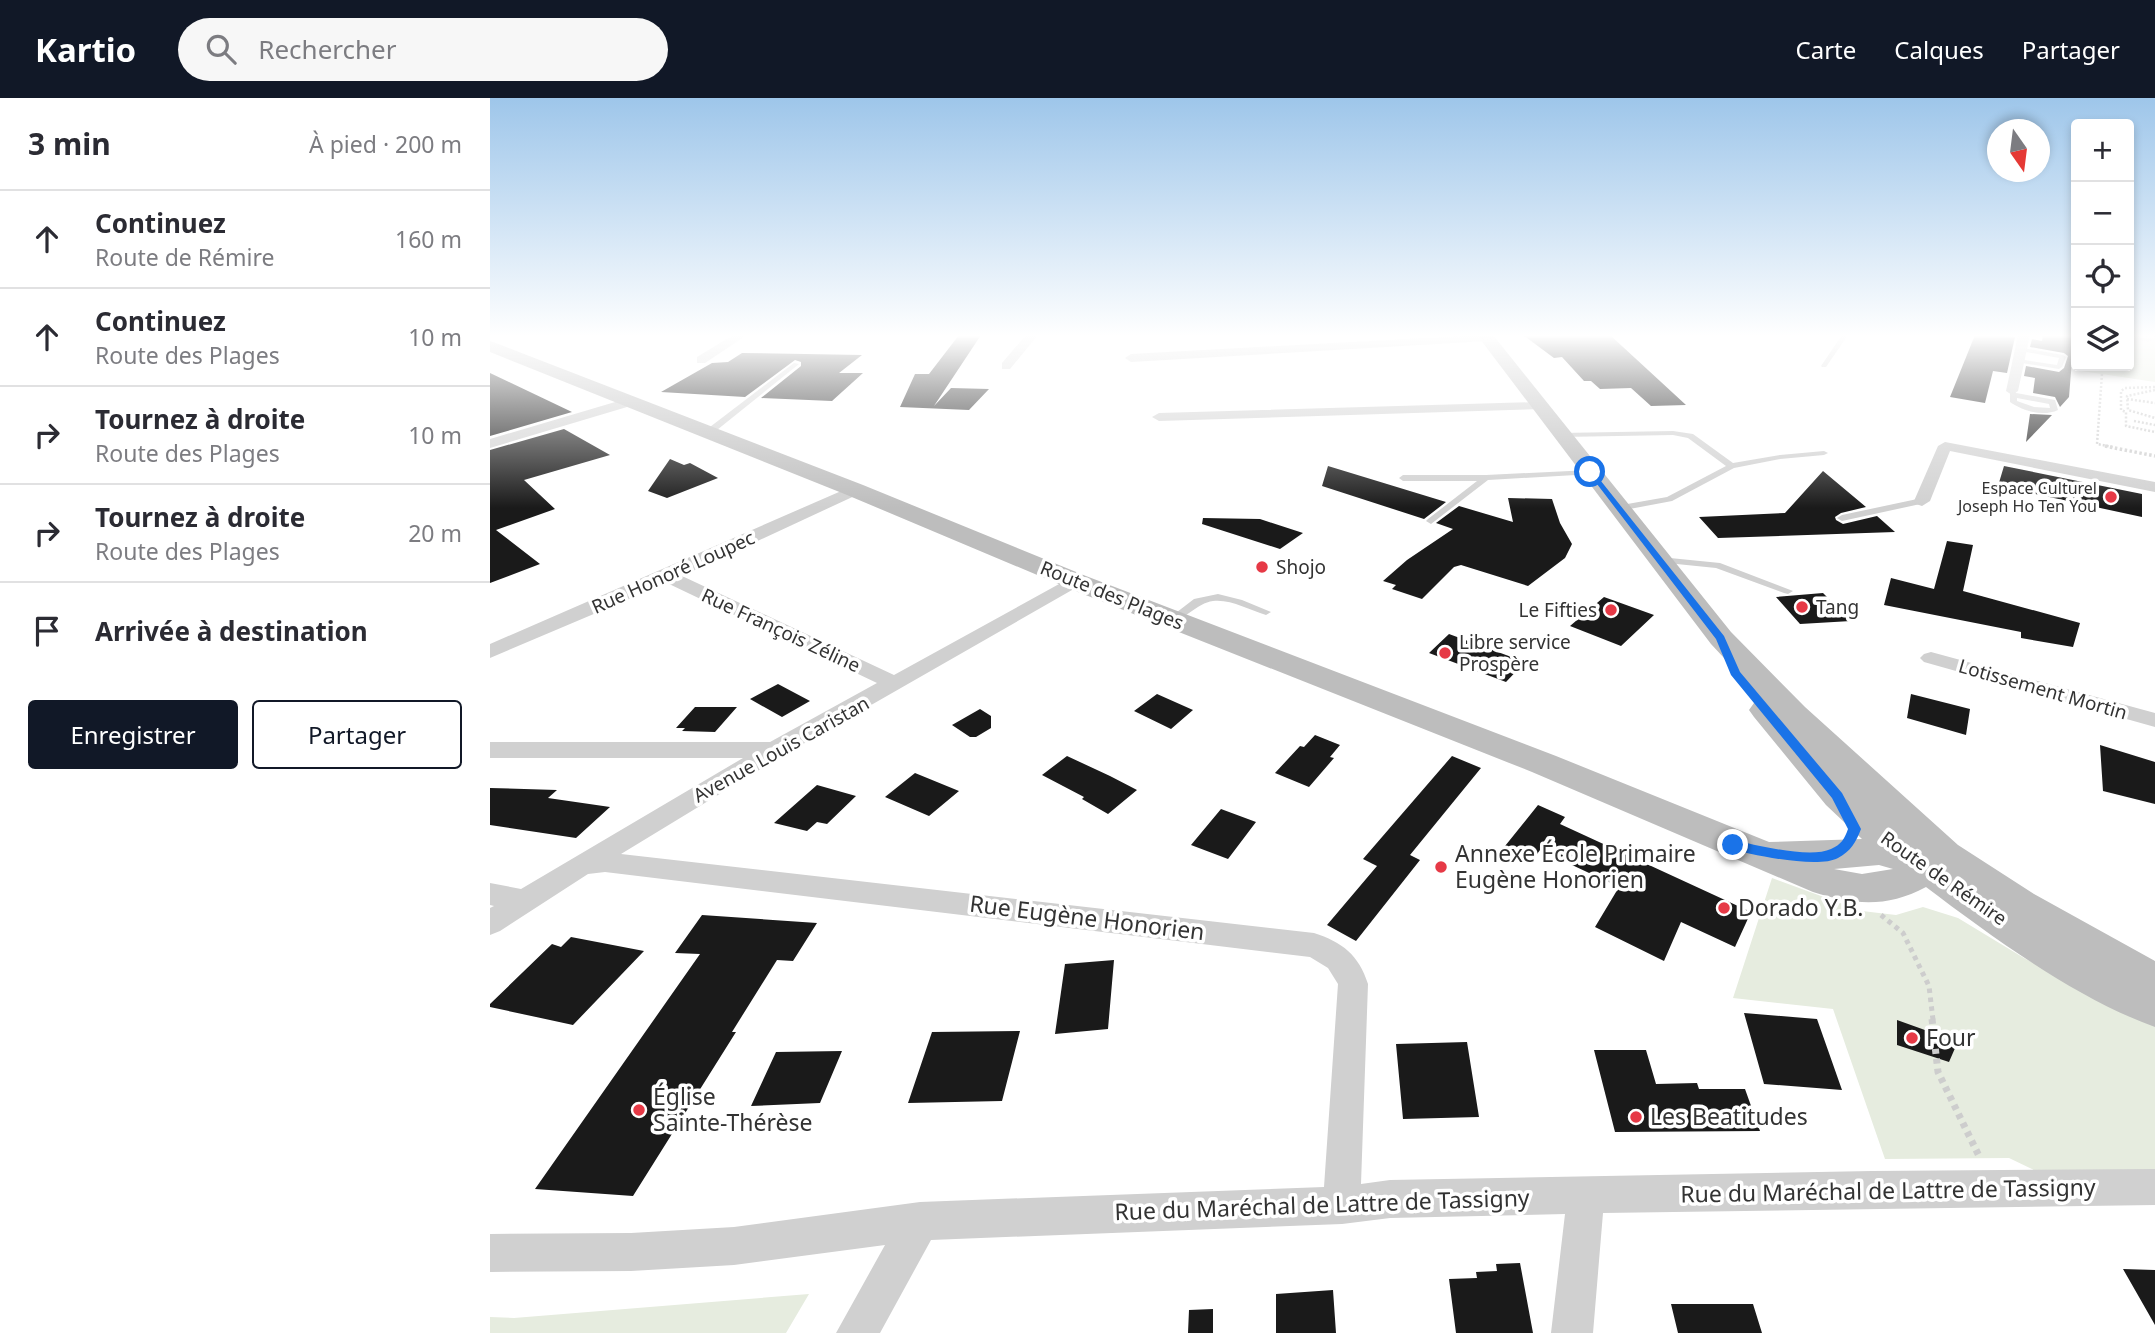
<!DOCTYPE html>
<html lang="fr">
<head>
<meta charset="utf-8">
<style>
	body { margin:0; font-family:"Noto Sans",sans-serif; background:#f7f7f7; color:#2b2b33 }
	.controls { position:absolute; right:21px; top:21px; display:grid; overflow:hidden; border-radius:7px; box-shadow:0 4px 10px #0003 }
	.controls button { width:63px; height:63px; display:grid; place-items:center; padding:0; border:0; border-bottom:2px solid #e1e1e2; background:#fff; color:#2b2b33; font:35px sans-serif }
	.compass { position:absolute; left:1497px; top:21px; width:63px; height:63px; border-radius:50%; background:#fff; box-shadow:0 4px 10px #0003; rotate:166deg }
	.stop { position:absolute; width:21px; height:21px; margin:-16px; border:5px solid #1a73e8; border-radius:50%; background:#fff }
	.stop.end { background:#1a73e8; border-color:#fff; box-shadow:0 2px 7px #0008 }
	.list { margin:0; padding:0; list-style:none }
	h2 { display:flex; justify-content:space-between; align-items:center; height:91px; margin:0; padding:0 28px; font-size:30px }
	h2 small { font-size:23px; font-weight:400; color:#7c7c81 }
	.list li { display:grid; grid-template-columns:46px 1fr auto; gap:21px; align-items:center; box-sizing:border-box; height:98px; padding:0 28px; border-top:2px solid #e1e1e2 }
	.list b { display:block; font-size:26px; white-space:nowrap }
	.list p { margin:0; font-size:23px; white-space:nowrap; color:#7c7c81 }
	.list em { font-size:23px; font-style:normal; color:#7c7c81 }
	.actions { display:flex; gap:14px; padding:21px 28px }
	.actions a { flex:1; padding:16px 0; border:2px solid #111827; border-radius:7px; text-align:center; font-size:24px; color:#111827 }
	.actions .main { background:#111827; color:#fff }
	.icon { flex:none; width:38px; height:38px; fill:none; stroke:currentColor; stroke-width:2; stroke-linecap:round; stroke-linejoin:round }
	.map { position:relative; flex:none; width:1665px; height:1235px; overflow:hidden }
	header { display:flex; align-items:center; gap:42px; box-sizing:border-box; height:98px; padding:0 35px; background:#111827; color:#fff }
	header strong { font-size:33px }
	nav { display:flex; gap:38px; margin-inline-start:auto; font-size:24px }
	.search { width:490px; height:63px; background:#f7f7f7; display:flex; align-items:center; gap:18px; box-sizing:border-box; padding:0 24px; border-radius:38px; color:#7c7c81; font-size:26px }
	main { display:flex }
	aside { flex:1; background:#fff }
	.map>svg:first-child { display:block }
	.green { fill:#e6ecdf }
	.building { fill:#1a1a1a }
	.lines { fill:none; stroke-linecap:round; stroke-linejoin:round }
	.path-far3 { stroke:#cdcdcd; stroke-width:2.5; stroke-dasharray:2 2; stroke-linecap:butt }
	.path-far2 { stroke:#cdcdcd; stroke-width:3.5; stroke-dasharray:2.5 2.5; stroke-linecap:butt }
	.path-far1 { stroke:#cdcdcd; stroke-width:5; stroke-dasharray:4.5 4.5; stroke-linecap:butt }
	.path { stroke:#cdcdcd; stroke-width:7; stroke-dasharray:5 5; stroke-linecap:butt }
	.lane { fill:#d0d0d0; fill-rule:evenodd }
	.street { fill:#d0d0d0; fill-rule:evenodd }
	.secondary { fill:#bdbdbd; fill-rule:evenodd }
	.route { fill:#1a73e8 }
	.poi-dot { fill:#e63946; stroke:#fff; stroke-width:2.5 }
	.labels { text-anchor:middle; stroke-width:7; stroke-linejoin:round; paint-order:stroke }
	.far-poi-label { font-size:16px; fill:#333; stroke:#fff; text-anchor:end }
	.poi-label { font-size:19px; fill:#333; stroke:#fff; text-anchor:start }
	.street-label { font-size:19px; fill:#333; stroke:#fff }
	.near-poi-label { font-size:23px; fill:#333; stroke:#fff; text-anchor:start }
	.near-street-label { font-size:23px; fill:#333; stroke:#fff }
</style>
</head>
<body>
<header>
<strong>Kartio</strong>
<div class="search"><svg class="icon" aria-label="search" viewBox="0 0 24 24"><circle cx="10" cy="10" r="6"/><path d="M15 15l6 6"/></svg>Rechercher</div>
<nav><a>Carte</a><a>Calques</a><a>Partager</a></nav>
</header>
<main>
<aside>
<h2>3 min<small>À pied · 200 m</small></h2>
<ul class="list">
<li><svg class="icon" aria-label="ahead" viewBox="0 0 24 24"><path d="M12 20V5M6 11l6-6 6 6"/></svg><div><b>Continuez</b><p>Route de Rémire</p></div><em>160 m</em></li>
<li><svg class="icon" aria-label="ahead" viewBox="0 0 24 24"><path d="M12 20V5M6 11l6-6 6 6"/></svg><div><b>Continuez</b><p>Route des Plages</p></div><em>10 m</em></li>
<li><svg class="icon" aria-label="right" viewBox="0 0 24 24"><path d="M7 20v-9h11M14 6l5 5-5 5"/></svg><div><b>Tournez à droite</b><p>Route des Plages</p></div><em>10 m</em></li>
<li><svg class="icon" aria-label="right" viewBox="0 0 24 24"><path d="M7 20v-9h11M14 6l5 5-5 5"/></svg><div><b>Tournez à droite</b><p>Route des Plages</p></div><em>20 m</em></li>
<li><svg class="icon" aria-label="arrive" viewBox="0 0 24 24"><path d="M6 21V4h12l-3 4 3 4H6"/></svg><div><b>Arrivée à destination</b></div></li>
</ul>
<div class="actions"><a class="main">Enregistrer</a><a>Partager</a></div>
</aside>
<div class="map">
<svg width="1665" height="1235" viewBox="0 0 1665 1235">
	<rect width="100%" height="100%" fill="#fff"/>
	<!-- green -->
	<path class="green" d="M1639,237H1665V284L1585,272L1586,262V268H1639Z
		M1282,780L1372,813L1406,817L1433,809L1468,820L1534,860L1665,928V1077L1552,1076L1519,1060L1395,1061L1343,911L1243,900Z
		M319,1196L296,1235H0V1219L24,1220Z"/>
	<!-- building -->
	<path class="building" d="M469,237H491L444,308L461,290L499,291L479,312L410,309L425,276H439Z
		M1033,237H1120L1196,307L1161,308L1141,290L1110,291L1101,283H1094L1072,259L1064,260Z
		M1485,237L1525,239L1517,275L1503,273L1495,305L1460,299Z
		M1553,237H1584L1579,299L1570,309L1565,299L1543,295L1545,280L1534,278L1536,268L1569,274L1574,270L1578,258L1574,255L1540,249L1542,241L1552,243Z
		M252,255L372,257L349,275H373L342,303L271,300L311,268V264L305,262L255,299L171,294L222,265L238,264Z
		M0,275L82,314L0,338Z
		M1540,316L1562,317L1536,344Z
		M74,331L120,357L34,382L65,411L6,432L50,466L0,485V352Z
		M180,361L194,367L200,365L228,380L177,400L158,393Z
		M838,368L956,404L934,421L832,388Z
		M1514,368L1652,396V419L1508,388Z
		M1333,373L1376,409L1351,415L1345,419L1346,422L1353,426L1387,418L1405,434L1228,440L1209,419L1295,415Z
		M1018,400L1062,401L1070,425L1082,446L1075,460L1038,488L971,467L964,469L932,501L902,491L906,487L893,483L917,462L963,431L946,425L969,408L1023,424Z
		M713,420L770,421L813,435L790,451L712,426Z
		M1457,443L1483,447L1473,493L1590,525L1583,549L1531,540V534L1394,507L1401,480L1444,491Z
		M1333,495L1361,523L1310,526L1286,499Z
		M1114,499L1164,517L1131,548L1080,528Z
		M959,536L1035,564L1016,584L939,555Z
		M288,586L320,603L292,619L260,601Z
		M667,596L703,612L681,631L644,613Z
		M1421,596L1480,611L1476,637L1417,620Z
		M205,609H247L225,634L192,633L195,630H186Z
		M490,611L501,618V630L486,639H480L462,627Z
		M825,637L850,647L840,659L844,660L819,689L785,675L810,648L814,649Z
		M1610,647L1665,664V706L1613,693Z
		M577,658L620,678L647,692L618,716L592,701L594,699L552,677Z
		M962,658L991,670L920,757L930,762L866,843L837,827L887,768L873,761Z
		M425,675L469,693L439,718L395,699Z
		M327,687L366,698L337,726L327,724L317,733L284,725Z
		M0,690L67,692L58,700L120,709L86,740L0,727Z
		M1048,707L1075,719L1070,726L1261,814L1245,849L1191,824L1174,863L1105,829L1129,789L1050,752L1039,767L1011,753Z
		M731,711L766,724L738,761L701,747Z
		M212,817L327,825L303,863L287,862L242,934H246L143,1098L45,1091L210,856L185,855Z
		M81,839L154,853L83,927L0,909V906L62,846L71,849Z
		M624,862L618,931L565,936L575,866Z
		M1254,915L1327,921L1352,992L1274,986Z
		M1407,922L1446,936L1455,934L1469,941L1459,964L1407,947Z
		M530,933L512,1003L418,1005L442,934Z
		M977,944L989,1019L913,1021L906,946Z
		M1104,952H1156L1166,986L1207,985L1209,991H1255L1270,1033L1125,1034Z
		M352,953L330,1005L261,1008L286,954Z
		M1030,1165L1043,1235H966L959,1181L987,1180L986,1174L1007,1173L1006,1166Z
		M1633,1171L1665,1172V1227Z
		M843,1192L846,1235H786V1196Z
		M1181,1206H1263L1272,1235H1188Z
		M723,1211V1235H698L699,1212Z"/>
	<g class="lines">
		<!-- path-far3 -->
		<path class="path-far3" d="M1612,276L1607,346L1623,349
			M1665,289L1635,290L1631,293V312L1636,314V328L1665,334
			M1665,292L1637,298L1638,312L1665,320
			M1637,301L1665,305
			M1644,323L1665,327"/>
		<!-- path-far2 -->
		<path class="path-far2" d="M1615,348L1665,358"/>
		<!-- path-far1 -->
		<path class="path-far1" d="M1391,817L1413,835L1439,888L1443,922"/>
		<!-- path -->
		<path class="path" d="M1442,921L1448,974L1489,1058"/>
		<!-- lane -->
		<path class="lane" d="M1352,237H1358L1336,269H1332L1331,268Z
			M1639,237L1662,242L1659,244L1639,241Z
			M1533,250L1573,257L1576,259L1572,269L1569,271L1526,264V262L1528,261L1567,267L1569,260L1531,253Z
			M304,265L309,266L222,336H216V332Z
			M1520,292H1524L1526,295L1565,302L1568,312C1553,319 1533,313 1520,304ZM1527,300L1559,306L1560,310L1544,309L1527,303Z
			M1183,333L1203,336L1243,365L1290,357L1334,353L1338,355L1334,357L1290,361L1244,370L1182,403L1129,413L1125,410L1126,408L1177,399L1236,368L1198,340L1183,337L1071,339L1067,337L1071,335Z
			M1100,372H1103V376L998,382L941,426L936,423L938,421L987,383H913L909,380L913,377H996Z
			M1432,400L1436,403L1435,405L1352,423L1347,420L1352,417Z
			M1170,459L1230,465L1303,493L1298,496L1294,495L1226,470L1167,464L1165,462Z
			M728,496L752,502L781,514L776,517C759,512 741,501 723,503C706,505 693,525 679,523L678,521L704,501Z"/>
		<!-- street -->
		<path class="street" d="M243,237H257L215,265H207V259Z
			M536,237H548L520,271H512V265Z
			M988,237H1000L1004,240L998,243L641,264L635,260L641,256Z
			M1528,237H1540L1528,293L1522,297L1516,293Z
			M142,299L149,303L147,306L0,350V341Z
			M1048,304L1053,305V311L669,323L662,319L669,315Z
			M1455,344L1665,384V394L1460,353L1440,403L1432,408L1426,406L1424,403L1448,348Z
			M365,387L373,392L371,395L192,478L404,577L580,480L587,478L596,484L292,658L131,756L824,835C852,844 869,857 878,886L871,1086L900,1082L1382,1073L1665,1071V1107L1113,1115L1103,1235H1061L1075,1116L900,1120L852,1126L441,1142L390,1235H346L395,1147L244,1167L141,1173L0,1174V1136L141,1135L244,1129L430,1104L834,1089L848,886L838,870L820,859L115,774L98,776L10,833L0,837V810L4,808L0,807V785L31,791L253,660H0V644H280L387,585L177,485L0,560V546Z
			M1441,554L1665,615V629L1434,564L1430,560L1434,556Z"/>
		<!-- secondary -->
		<path class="secondary" d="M987,237H1003L1241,534L1315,609L1468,747L1544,796L1665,863V929C1587,901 1502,839 1436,789C1397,810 1364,807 1323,794L1042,674L578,490L357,397L0,254V243L6,245L373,387L596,478L1066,658L1279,744L1372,741L1336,707L1264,619L1259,612L1264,605L1274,603L1221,546ZM1389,767L1403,771L1372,776L1344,771Z"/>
	</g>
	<!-- sky -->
	<linearGradient id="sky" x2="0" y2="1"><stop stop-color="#9ec6ea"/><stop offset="0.58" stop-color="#fff"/><stop offset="1" stop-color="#fff" stop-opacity="0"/></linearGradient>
	<rect width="1665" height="410" fill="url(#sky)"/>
	<!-- route -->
	<path class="route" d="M1097,373H1103L1234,538L1250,574L1352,695L1371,731C1366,744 1361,753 1348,760C1328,771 1261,757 1238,750V743L1243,742C1266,747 1320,761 1341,751C1351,747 1355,740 1358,731L1342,700L1241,577L1226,541Z"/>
	<!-- markers -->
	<g class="poi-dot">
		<circle cx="1621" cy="399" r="7"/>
		<circle cx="772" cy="469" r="7"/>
		<circle cx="1312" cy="509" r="7"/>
		<circle cx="1121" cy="512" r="7"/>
		<circle cx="955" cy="555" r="7"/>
		<circle cx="951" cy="769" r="7"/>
		<circle cx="1234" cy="810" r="7"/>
		<circle cx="1422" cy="940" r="7"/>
		<circle cx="149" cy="1012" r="7"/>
		<circle cx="1146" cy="1019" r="7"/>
	</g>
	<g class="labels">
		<!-- far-poi labels -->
		<g class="far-poi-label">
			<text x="1607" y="396">Espace Culturel<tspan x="1607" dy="18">Joseph Ho Ten You</tspan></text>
		</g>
		<!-- poi labels -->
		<g class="poi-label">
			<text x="786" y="476">Shojo</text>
			<text x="1326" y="516">Tang</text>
			<text x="1107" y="519" text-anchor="end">Le Fifties</text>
			<text x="969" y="551">Libre service<tspan x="969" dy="22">Prospère</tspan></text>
		</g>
		<!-- street labels -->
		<g class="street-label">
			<text transform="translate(183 474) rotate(-24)" y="7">Rue Honoré Loupec</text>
			<text transform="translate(622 497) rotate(22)" y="7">Route des Plages</text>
			<text transform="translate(291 532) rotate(25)" y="7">Rue François Zéline</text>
			<text transform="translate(1553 591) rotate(16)" y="7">Lotissement Mortin</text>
			<text transform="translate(291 651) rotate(-29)" y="7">Avenue Louis Caristan</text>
			<text transform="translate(1454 780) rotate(35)" y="7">Route de Rémire</text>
		</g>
		<!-- near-poi labels -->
		<g class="near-poi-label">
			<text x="965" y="764">Annexe École Primaire<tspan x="965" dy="26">Eugène Honorien</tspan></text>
			<text x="1248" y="818">Dorado Y.B.</text>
			<text x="1436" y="948">Four</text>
			<text x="163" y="1007">Église<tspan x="163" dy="26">Sainte-Thérèse</tspan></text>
			<text x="1160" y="1027">Les Beatitudes</text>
		</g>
		<!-- near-street labels -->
		<g class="near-street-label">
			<text transform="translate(597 820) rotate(7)" y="8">Rue Eugène Honorien</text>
			<text transform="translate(1398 1093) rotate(-1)" y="8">Rue du Maréchal de Lattre de Tassigny</text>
			<text transform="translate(832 1107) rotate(-2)" y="8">Rue du Maréchal de Lattre de Tassigny</text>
		</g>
	</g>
</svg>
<div class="controls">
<button>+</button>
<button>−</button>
<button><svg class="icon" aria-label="locate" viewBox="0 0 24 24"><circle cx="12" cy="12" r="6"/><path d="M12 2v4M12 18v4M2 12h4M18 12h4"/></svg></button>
<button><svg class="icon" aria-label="layers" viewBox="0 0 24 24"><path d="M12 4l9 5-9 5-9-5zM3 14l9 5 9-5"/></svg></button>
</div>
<svg class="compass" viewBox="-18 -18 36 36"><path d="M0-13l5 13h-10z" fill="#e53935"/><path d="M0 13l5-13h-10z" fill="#7c7c81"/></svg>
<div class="stop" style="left:1100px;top:374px"></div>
<div class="stop end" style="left:1243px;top:747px"></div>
</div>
</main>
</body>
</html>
